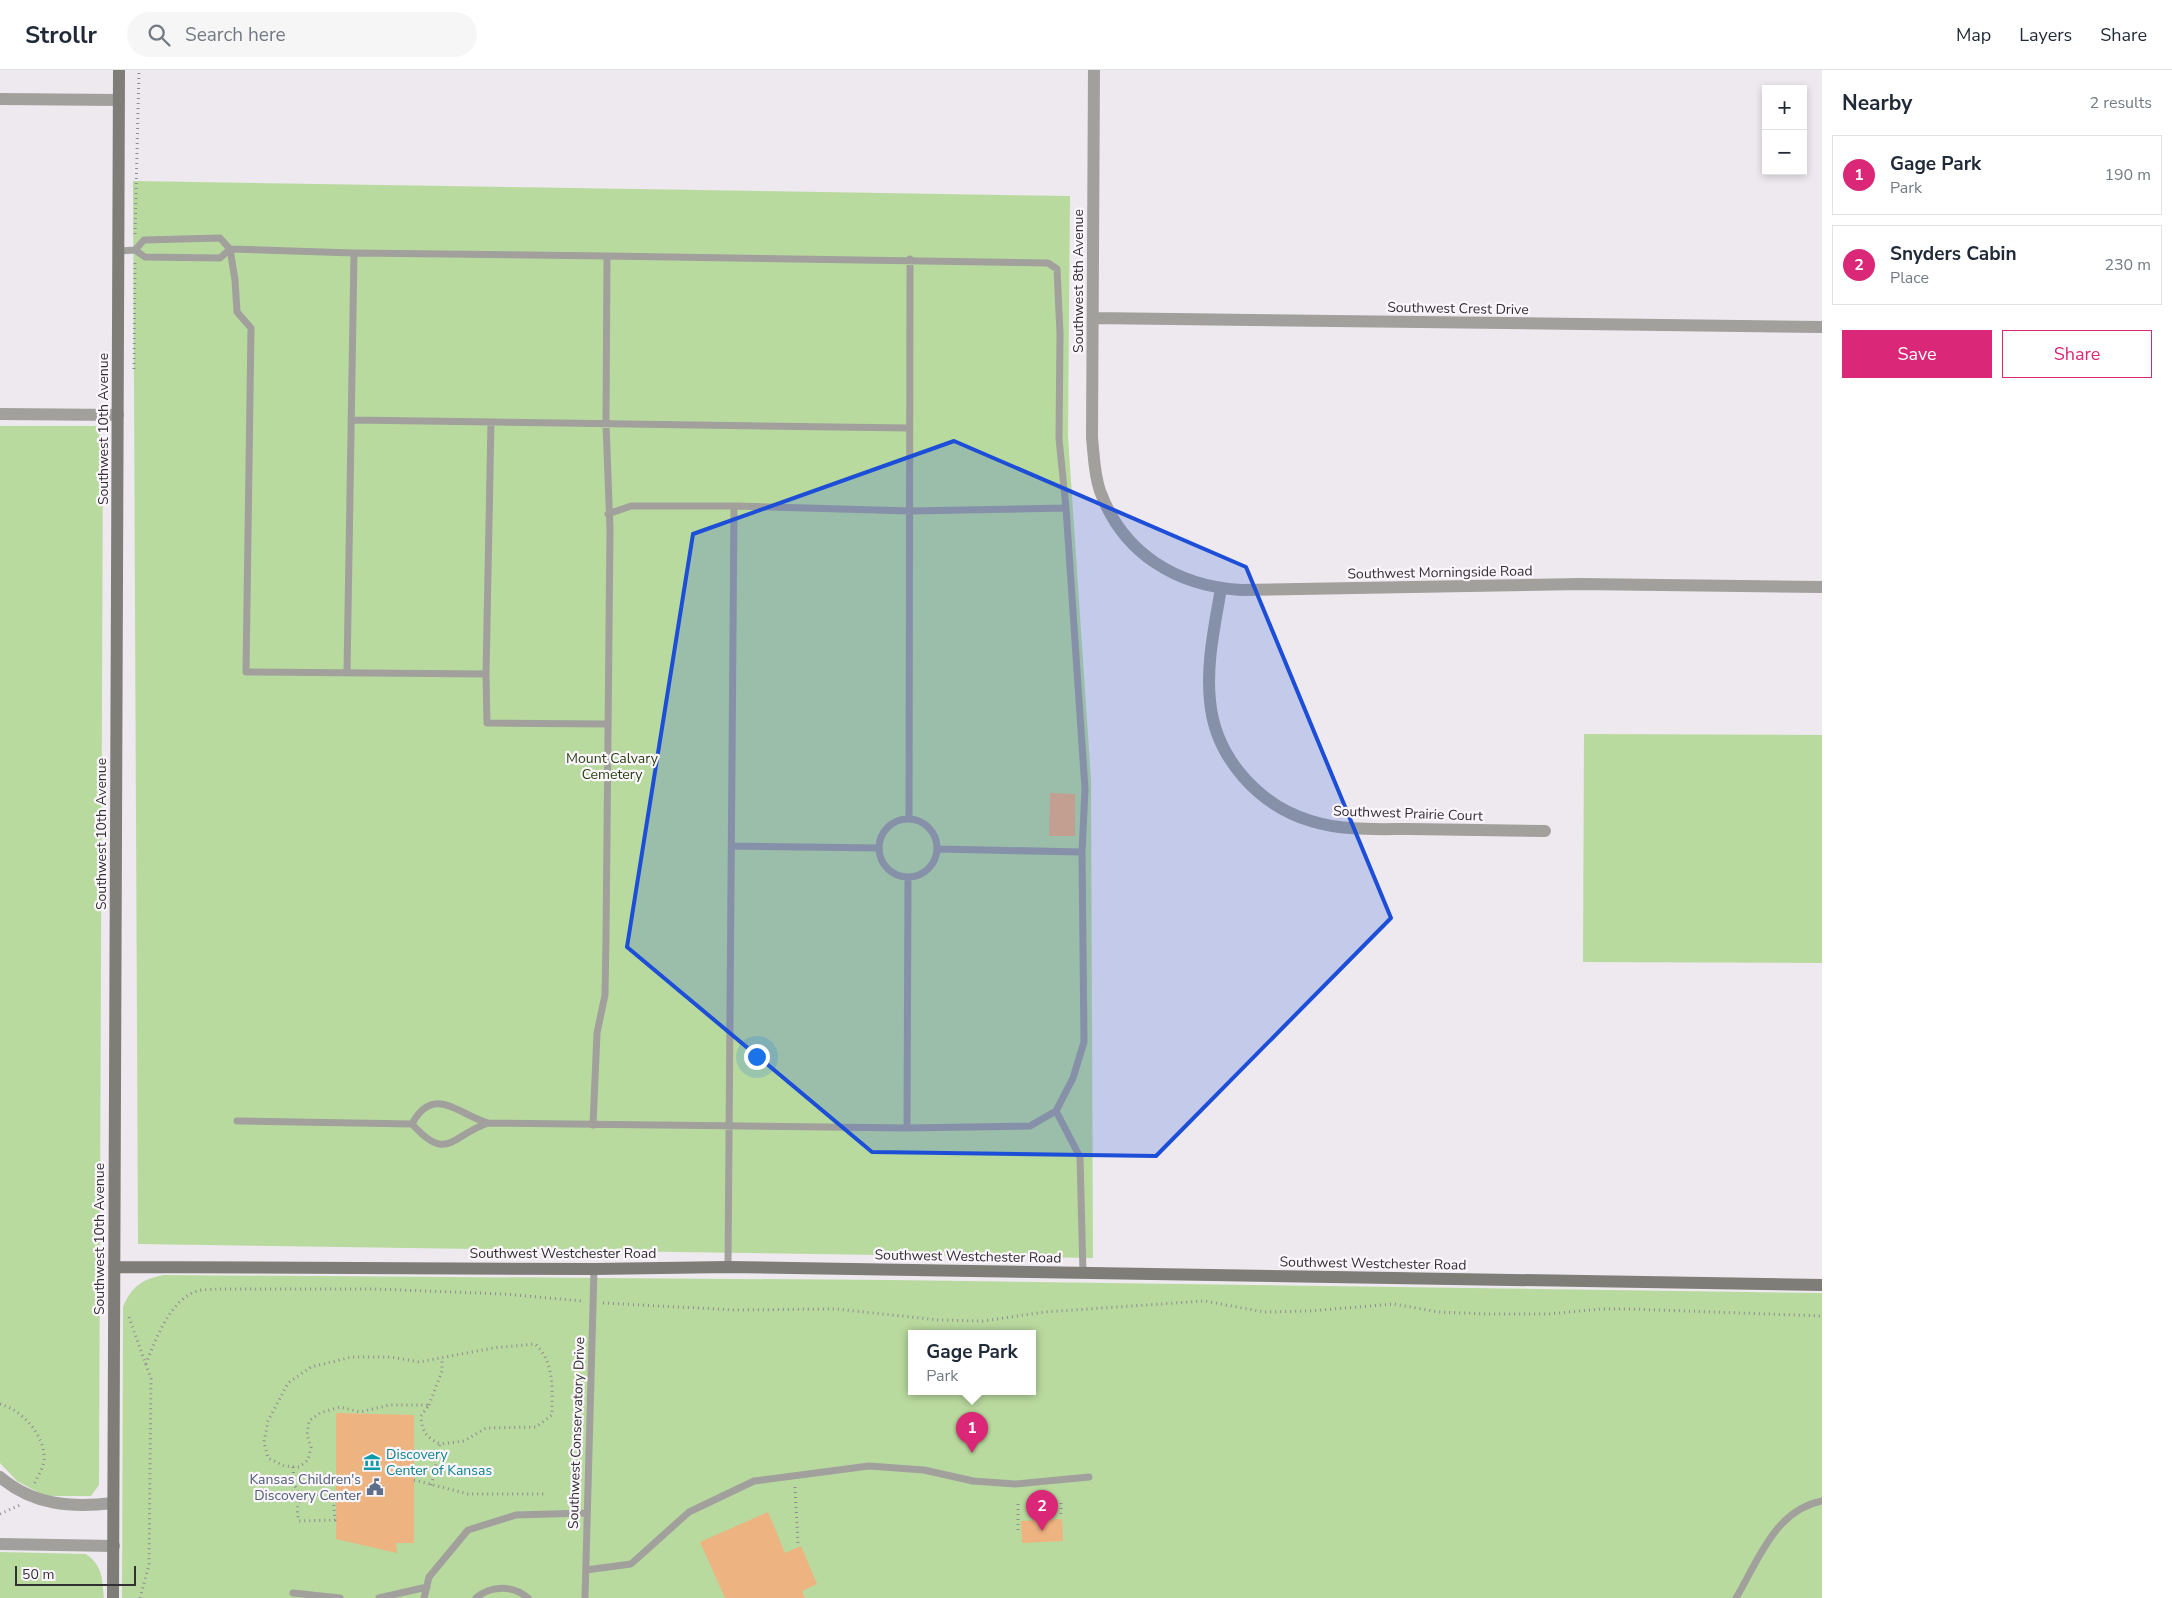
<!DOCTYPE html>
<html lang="en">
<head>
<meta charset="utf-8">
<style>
	body { margin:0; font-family:"Nunito Sans",sans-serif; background:#f6f6f7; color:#1f2937 }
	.controls { position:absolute; right:15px; top:15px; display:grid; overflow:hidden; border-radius:0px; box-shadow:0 2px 8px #0003 }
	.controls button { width:45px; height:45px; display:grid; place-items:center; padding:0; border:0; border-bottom:1px solid #e0e1e3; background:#fff; color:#1f2937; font:25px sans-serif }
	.scale { position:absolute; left:15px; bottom:12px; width:121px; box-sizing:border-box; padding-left:5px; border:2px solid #323033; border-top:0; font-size:14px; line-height:18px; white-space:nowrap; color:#323033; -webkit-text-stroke:4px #fbf6fc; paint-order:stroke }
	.you { position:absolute; left:756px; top:986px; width:18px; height:18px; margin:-12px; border:4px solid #fff; border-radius:50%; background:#1a73e8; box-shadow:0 0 0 8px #1a73e833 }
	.badge { display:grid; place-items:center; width:32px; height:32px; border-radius:50%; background:#db2777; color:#fff; font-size:16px; font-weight:700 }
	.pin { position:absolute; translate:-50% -41px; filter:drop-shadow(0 1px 2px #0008) }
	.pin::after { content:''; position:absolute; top:26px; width:18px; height:15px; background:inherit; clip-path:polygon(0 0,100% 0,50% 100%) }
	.popup { position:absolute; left:908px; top:1260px; width:128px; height:65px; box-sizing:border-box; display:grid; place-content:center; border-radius:0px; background:#fff; filter:drop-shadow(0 1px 4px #0005); font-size:16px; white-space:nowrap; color:#747a83 }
	.popup b { font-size:19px; color:#1f2937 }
	.popup::after { content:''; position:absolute; left:50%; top:100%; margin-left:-10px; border:10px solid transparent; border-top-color:#fff }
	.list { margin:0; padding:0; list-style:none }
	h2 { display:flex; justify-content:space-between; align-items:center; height:65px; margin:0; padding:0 20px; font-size:21px }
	h2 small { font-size:16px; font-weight:400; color:#747a83 }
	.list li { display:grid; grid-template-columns:32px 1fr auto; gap:15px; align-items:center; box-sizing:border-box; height:80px; margin:0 10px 10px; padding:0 10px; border:1px solid #e0e1e3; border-radius:0px }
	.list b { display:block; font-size:19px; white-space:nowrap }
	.list p { margin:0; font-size:16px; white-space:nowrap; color:#747a83 }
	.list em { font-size:16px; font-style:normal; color:#747a83 }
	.actions { display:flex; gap:10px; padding:15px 20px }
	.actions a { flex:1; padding:11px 0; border:1px solid #db2777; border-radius:0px; text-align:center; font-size:18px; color:#db2777 }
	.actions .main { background:#db2777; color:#fff }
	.icon { flex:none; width:28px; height:28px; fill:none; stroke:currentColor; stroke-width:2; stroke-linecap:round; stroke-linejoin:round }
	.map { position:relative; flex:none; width:1822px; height:1528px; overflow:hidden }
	header { display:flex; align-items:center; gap:30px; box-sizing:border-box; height:70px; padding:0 25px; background:#fff; border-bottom:1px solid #e0e1e3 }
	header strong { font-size:24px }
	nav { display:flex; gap:28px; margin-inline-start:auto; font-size:18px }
	.search { width:350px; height:45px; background:#f6f6f7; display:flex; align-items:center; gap:12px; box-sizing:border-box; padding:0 18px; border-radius:28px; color:#747a83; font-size:19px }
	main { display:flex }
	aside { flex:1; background:#fff }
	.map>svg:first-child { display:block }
	.green { fill:#b9da9f; fill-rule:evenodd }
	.building { fill:#edb380 }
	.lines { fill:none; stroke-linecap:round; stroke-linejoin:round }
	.path { stroke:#8f8c90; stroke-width:3; stroke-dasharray:1 4; stroke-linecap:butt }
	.lane { stroke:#a1a09d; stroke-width:7 }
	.street { stroke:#a1a09d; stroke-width:12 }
	.secondary { stroke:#7e7d78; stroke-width:12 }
	.marked { fill:#1d4ed8; fill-opacity:0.2; stroke:#1d4ed8; stroke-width:4; stroke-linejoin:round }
	.labels { text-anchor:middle; stroke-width:4.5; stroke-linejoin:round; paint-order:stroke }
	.street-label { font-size:14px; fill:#323033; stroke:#fbf6fc }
	.park-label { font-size:14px; fill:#2a4113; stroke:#fbf6fc }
	.culture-label { font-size:14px; fill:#0d838f; stroke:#fbf6fc; text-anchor:start }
	.service-label { font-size:14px; fill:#4e5e75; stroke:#fbf6fc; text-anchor:end }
</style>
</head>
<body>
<header>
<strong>Strollr</strong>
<div class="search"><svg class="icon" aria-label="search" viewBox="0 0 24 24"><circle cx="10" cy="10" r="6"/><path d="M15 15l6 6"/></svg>Search here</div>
<nav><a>Map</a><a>Layers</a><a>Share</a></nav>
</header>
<main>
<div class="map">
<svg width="1822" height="1528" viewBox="0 0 1822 1528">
	<rect width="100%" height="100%" fill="#eee9ee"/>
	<!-- green -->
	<path class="green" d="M133,111L1070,126L1068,366L1091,710L1093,1188L138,1174Z
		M0,356H96L103,370L99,1415L91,1426H45L17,1411L0,1393Z
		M1584,664L1822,665V893L1583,892Z
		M164,1205L891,1210L1822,1223V1528H122L123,1237C132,1216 142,1209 164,1205ZM912,1264H1032V1322H912Z
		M0,1482L86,1484C103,1496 102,1508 104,1528H0Z"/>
	<!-- building -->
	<path class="building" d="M1050,723L1075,724V766H1049Z
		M336,1343L414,1345V1473H396L397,1483L336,1469Z
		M768,1442L785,1483L801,1476L817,1514L802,1521L805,1528H725L700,1472Z
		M1062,1449L1063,1471L1022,1473L1021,1451Z"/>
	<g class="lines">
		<!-- path -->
		<path class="path" d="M135,164L139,0
			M134,299L135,193
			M603,1233L735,1240L836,1239L939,1250L983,1251L1045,1242L1204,1231L1264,1242L1309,1241L1394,1234L1438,1242L1487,1244H1548L1602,1239H1630L1822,1246
			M129,1247L151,1309L149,1495L140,1528
			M146,1294C155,1270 170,1230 197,1221C203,1219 211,1220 217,1219H374L504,1224L582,1231
			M0,1334C22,1340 45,1365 44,1389C44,1397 38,1406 34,1414
			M429,1335L442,1301V1288
			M293,1397L294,1415L302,1427
			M414,1410L468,1424H545
			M431,1415C436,1401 436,1388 440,1374L464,1371L486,1358L536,1357L552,1345C552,1320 555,1292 535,1274L493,1278L419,1292L391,1287H352L311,1297L288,1313L268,1351L264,1372L268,1388L284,1396L299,1397L308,1390L311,1377L307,1365L309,1351L320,1343L340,1337L360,1342L390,1335H429L421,1346C422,1362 426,1367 440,1374
			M795,1417L798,1473
			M307,1423L333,1426L335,1450L299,1451C296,1439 297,1431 307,1423Z
			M1061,1433V1444
			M1018,1434V1461
			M0,1444L20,1435"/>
		<!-- lane -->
		<path class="lane" d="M135,180L144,170L220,168L230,179L235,210L237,242L251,258L246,602L486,604L487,653L608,654
			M119,181L135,180L145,187L220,188L230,179L354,183L607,186
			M353,350L909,358
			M608,444L631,436H734L911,441L1066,438
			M347,603L354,183
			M486,604L491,352
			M909,748L910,189
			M879 778a29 29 0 1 1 58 0a29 29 0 1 1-58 0Z
			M732,776L879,778
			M938,779L1082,782
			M1056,1041L1080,1087L1083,1203
			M237,1051L412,1054C447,1093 451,1066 488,1053
			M412,1054C434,1013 460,1046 488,1053L907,1058L1030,1056L1056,1041L1073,1008L1084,972L1082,782L1085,719L1066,438L1059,369L1060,264L1057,199L1048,193L607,186L606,354L610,459L606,868L605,925L597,963L593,1055
			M907,1058L908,808
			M728,1197L734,436
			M586,1500L631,1494L689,1442L754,1411L869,1396L924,1400L973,1411L1015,1414L1089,1407
			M293,1523L340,1528
			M379,1528L427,1517
			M424,1528L429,1507L468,1460L516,1445L586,1443
			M476,1528C491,1515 513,1515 528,1528
			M585,1528L594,1199
			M1736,1528C1758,1491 1775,1440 1822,1431"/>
		<!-- street -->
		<path class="street" d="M1094,0L1092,368C1094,386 1094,404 1100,421C1123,484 1177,516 1241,520L1581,514L1822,517
			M0,29L119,30
			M1093,248L1822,257
			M0,344L118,345
			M1221,518C1215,555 1206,593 1210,631C1215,687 1258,735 1311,751C1343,761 1376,759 1409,759C1454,760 1500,760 1545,761
			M0,1407C33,1435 71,1438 113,1433
			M0,1474L114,1476"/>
		<!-- secondary -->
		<path class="secondary" d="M114,1197L594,1199L728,1197L1822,1215
			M113,1528L119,0"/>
	</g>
	<!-- marked area -->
	<path class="marked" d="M954,371L1246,497L1391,848L1156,1086L872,1082L627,877L693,464Z"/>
	<!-- icons -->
	<defs>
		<g id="museum-bare" transform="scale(1.35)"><path d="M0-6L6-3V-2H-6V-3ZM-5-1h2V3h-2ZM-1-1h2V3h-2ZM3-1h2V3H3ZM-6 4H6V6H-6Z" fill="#0f9aa8" stroke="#fbf6fc" stroke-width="2.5" paint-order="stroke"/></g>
		<g id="civic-bare" transform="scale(1.35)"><path d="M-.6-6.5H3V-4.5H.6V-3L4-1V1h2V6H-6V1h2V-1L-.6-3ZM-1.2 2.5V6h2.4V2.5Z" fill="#5c6f8a" stroke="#fbf6fc" stroke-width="2.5" paint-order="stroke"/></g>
	</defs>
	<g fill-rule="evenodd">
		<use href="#museum-bare" x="372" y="1392"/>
		<use href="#civic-bare" x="375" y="1417"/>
	</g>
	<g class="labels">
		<!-- street labels -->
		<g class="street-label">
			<text transform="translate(1078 211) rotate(-90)" y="5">Southwest 8th Avenue</text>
			<text transform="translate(1458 238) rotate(1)" y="5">Southwest Crest Drive</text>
			<text transform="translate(103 359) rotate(-90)" y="5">Southwest 10th Avenue</text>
			<text transform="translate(1440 502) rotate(-1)" y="5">Southwest Morningside Road</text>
			<text transform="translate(1408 743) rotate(2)" y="5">Southwest Prairie Court</text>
			<text transform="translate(101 764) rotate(-90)" y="5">Southwest 10th Avenue</text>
			<text transform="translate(99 1169) rotate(-90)" y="5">Southwest 10th Avenue</text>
			<text x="563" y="1188">Southwest Westchester Road</text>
			<text transform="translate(968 1186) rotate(1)" y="5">Southwest Westchester Road</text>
			<text transform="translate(1373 1193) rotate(1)" y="5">Southwest Westchester Road</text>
			<text transform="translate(576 1363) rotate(-88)" y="5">Southwest Conservatory Drive</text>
		</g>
		<!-- park labels -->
		<g class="park-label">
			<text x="612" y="693">Mount Calvary<tspan x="612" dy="16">Cemetery</tspan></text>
		</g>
		<!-- culture labels -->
		<g class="culture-label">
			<text x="386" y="1389">Discovery<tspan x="386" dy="16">Center of Kansas</tspan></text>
		</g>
		<!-- service labels -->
		<g class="service-label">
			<text x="361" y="1414">Kansas Children's<tspan x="361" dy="16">Discovery Center</tspan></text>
		</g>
	</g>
</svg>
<div class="controls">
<button>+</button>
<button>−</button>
</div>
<div class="scale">50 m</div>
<div class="you"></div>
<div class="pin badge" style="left:972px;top:1383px">1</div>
<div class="popup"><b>Gage Park</b>Park</div>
<div class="pin badge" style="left:1042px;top:1461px">2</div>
</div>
<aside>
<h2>Nearby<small>2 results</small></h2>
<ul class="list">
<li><span class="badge">1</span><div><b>Gage Park</b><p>Park</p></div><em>190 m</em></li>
<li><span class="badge">2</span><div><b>Snyders Cabin</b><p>Place</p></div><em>230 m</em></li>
</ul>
<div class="actions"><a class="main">Save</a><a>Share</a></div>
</aside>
</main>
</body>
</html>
